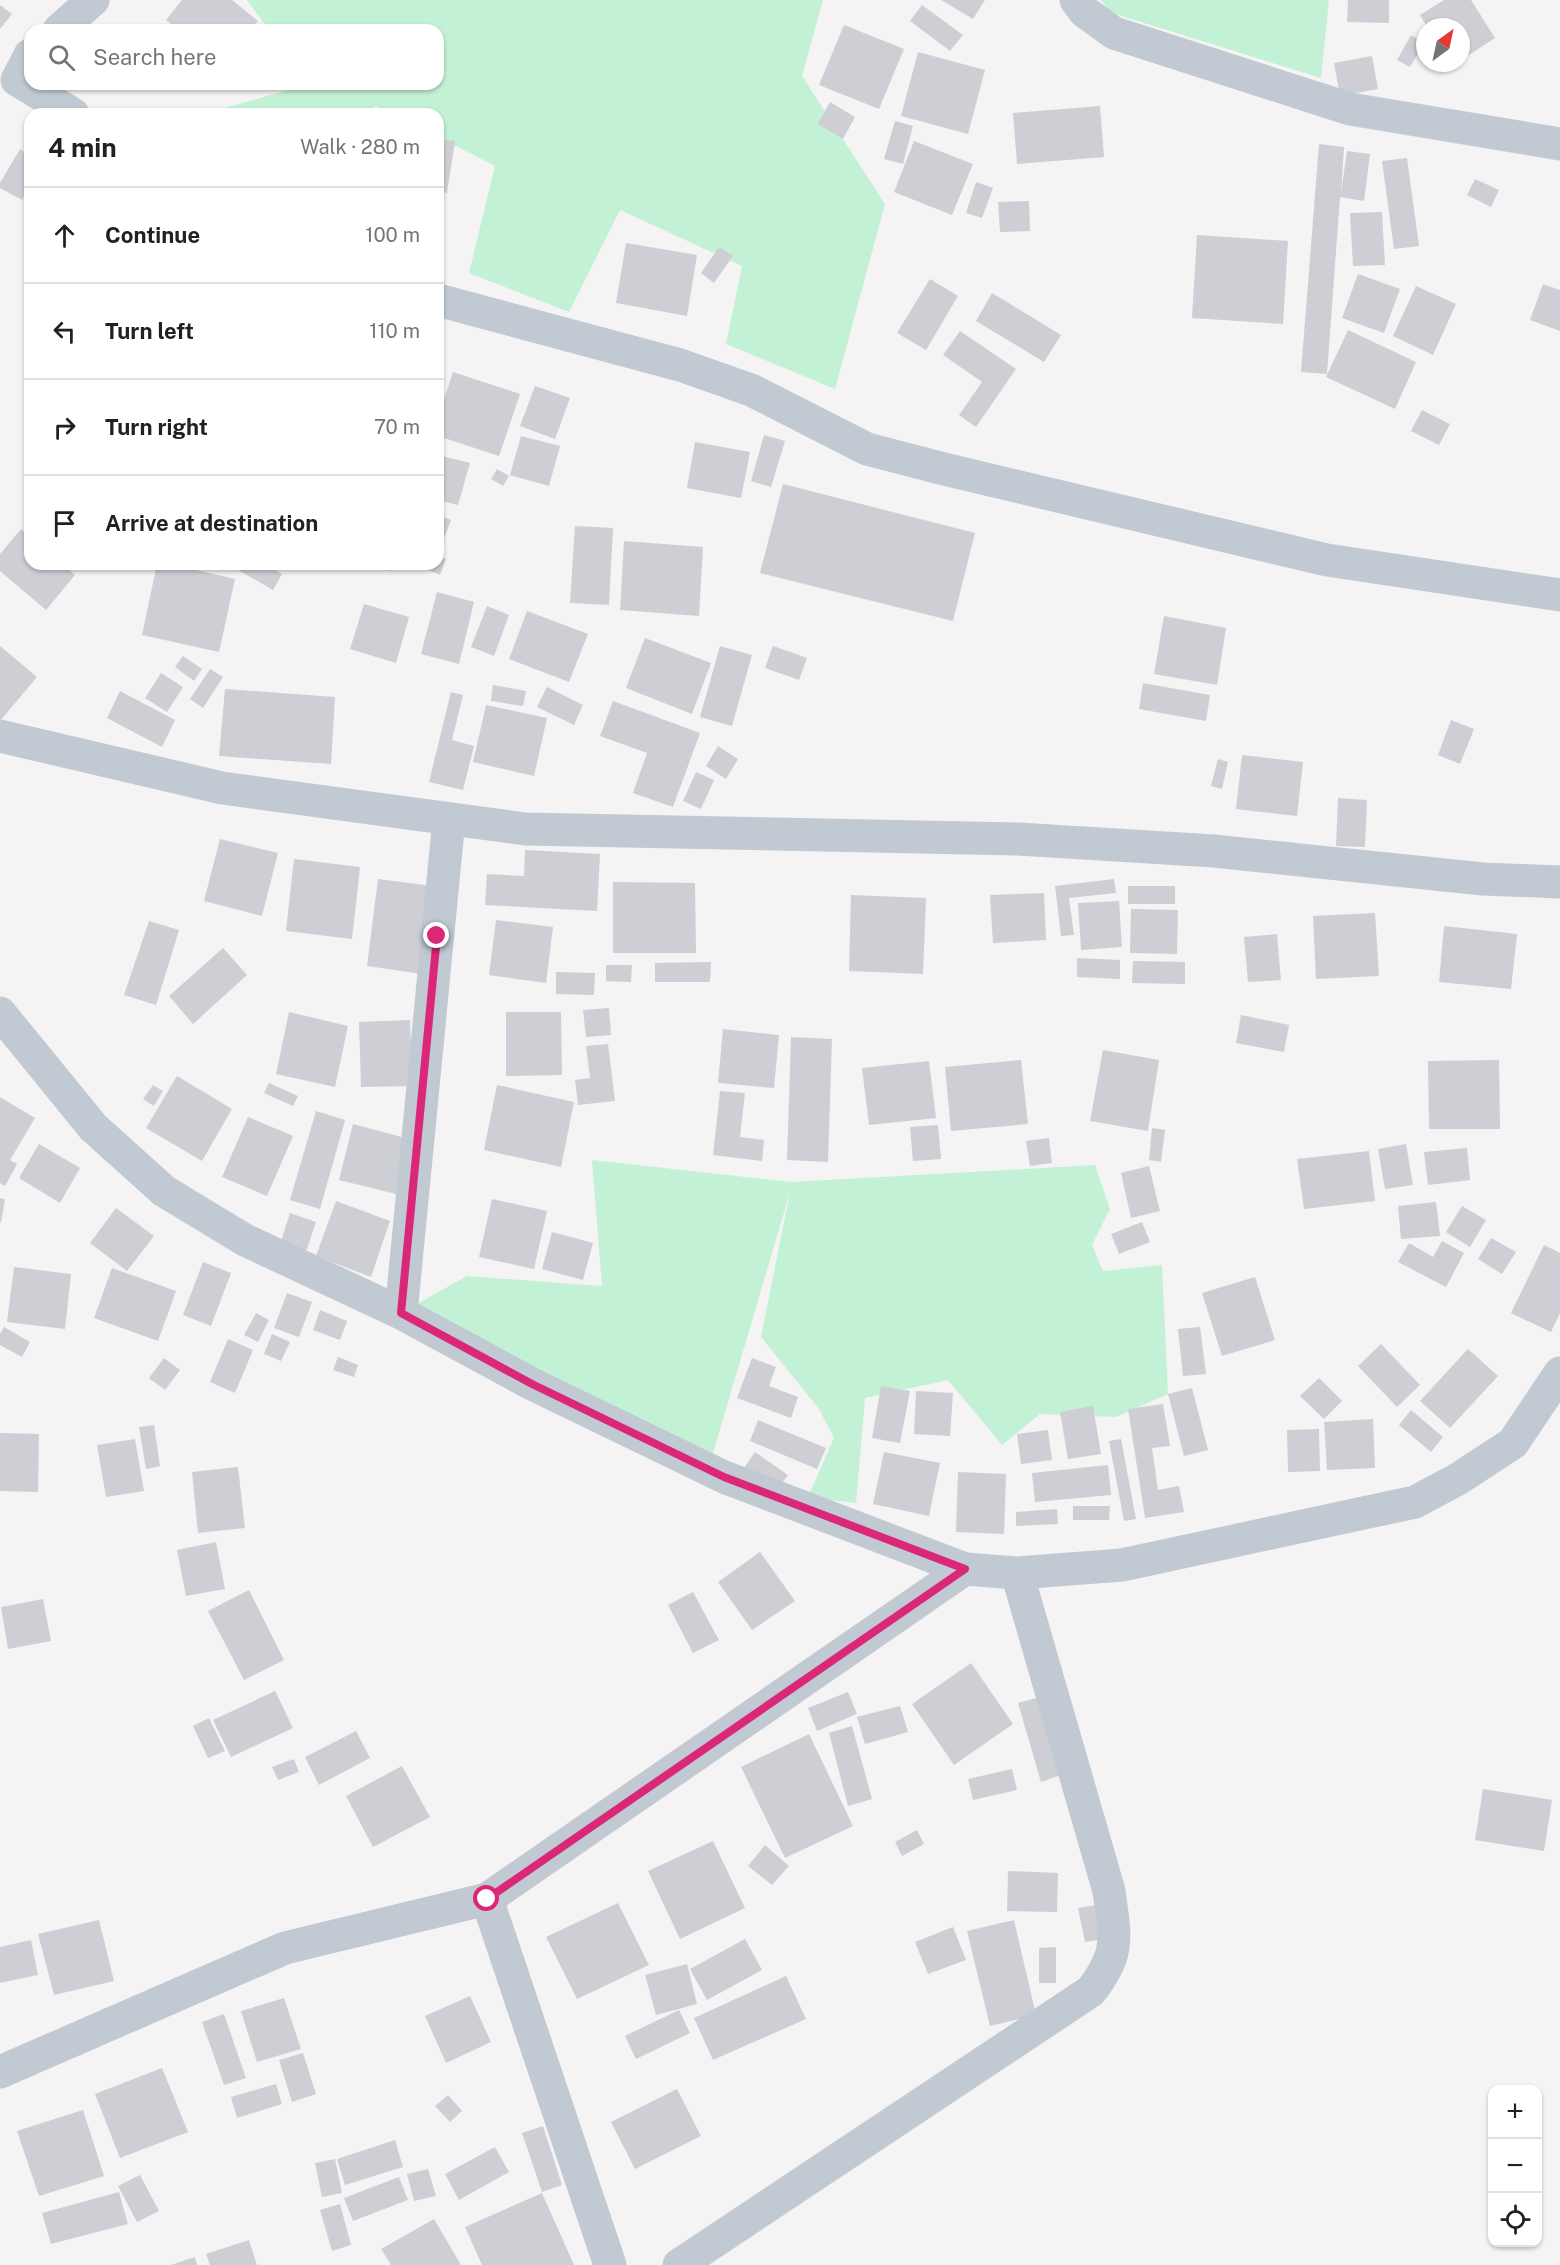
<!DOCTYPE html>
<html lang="en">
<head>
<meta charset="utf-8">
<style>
	body { margin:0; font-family:"Public Sans",sans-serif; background:#f2f2f2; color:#202124 }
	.controls { position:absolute; right:18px; bottom:18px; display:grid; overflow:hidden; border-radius:12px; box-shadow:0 2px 4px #0004 }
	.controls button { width:54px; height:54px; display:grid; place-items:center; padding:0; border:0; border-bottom:2px solid #e0e0e0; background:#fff; color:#202124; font:30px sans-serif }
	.compass { position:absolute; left:1416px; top:18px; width:54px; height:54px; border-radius:50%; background:#fff; box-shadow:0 2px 4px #0004; rotate:33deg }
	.stop { position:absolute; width:18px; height:18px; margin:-14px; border:4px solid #db2777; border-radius:50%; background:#fff }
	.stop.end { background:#db2777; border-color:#fff; box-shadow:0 2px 6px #0008 }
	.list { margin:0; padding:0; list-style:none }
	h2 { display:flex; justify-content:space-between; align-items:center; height:78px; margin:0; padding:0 24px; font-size:26px }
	h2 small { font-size:20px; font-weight:400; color:#757577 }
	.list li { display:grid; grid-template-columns:39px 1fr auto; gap:18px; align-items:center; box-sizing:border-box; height:96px; padding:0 24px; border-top:2px solid #e0e0e0 }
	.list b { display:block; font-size:22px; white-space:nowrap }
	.list em { font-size:20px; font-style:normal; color:#757577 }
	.icon { flex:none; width:33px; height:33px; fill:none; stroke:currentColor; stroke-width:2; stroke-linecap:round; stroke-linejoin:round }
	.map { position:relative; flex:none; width:1560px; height:2265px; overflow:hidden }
	.search { position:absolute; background:#fff; box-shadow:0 2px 4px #0004; left:24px; top:24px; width:420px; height:66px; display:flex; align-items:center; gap:15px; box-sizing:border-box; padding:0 21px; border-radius:18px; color:#757577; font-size:22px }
	.panel { position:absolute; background:#fff; box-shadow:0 2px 4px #0004; left:24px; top:108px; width:420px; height:462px; border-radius:18px }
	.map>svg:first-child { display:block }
	.green { fill:#c3f1d5 }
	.building { fill:#cdcfd5 }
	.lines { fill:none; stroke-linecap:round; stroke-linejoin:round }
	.minor { stroke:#c1cad2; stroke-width:33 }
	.route { stroke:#db2777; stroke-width:8 }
</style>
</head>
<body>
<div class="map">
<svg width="1560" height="2265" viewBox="0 0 1560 2265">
	<rect width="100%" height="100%" fill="#f5f3f3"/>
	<!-- green -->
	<path class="green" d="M247,0H823L802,76L885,204L835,389L726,344L742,266L620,210L569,312L469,273L495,166L438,137V114H392L376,106L361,114H203L310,84H438V30H269Z
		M1101,0H1329L1321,78L1112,13Z
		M592,1160L792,1182L1095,1165L1110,1209L1092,1245L1103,1271L1162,1265L1168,1394L1116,1417L1040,1414L1002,1445L948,1380L865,1398L856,1503L808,1497L834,1438L819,1409L761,1337L790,1192L708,1470L401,1313L467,1276L602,1286Z"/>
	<!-- building -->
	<path class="building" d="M182,0H232L258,21L250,30H179L166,20Z
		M941,0H985L973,19Z
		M1348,0H1389V23L1347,22Z
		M1444,0H1471L1495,38L1461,60V27H1427L1420,15Z
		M0,5L12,14L0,29Z
		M922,5L963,35L950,51L910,21Z
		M844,25L904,49L879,109L819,85Z
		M1411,35L1424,43L1410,67L1397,60Z
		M918,52L985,70L968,134L901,116Z
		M1372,56L1378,89L1340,96L1334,63Z
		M830,102L855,117L843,139L818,124Z
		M1100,106L1104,157L1017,164L1013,113Z
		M895,121L913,126L903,164L884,159Z
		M438,139L455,141L447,193L438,191Z
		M914,141L973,164L952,215L894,192Z
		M1319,144L1344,147L1341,193L1347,151L1370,154L1364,201L1340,197L1327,374L1301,372Z
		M20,149L30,156V186L22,200L0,188V183Z
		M1407,158L1419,246L1394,249L1382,161Z
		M1475,179L1499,190L1491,207L1467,195Z
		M976,182L993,188L982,218L966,213Z
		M1029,201L1030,231L1000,232L998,202Z
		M438,202L444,203L439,231H438Z
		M1382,212L1385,265L1353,266L1350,213Z
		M1197,235L1288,241L1283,324L1192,318Z
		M626,243L697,255L687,316L616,303Z
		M719,247L733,256L714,283L701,273Z
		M1358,274L1400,289L1384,333L1342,318Z
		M930,279L958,296L926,350L897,333Z
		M1543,284L1560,290V331L1530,320Z
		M1416,286L1456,304L1433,355L1393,336Z
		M992,293L1061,335L1044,362L976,321Z
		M1348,330L1416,362L1395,409L1326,377Z
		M960,331L1016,369L976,427L959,415L982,382L943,355Z
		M453,372L520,394L499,456L438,436V418Z
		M535,386L570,398L555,439L520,426Z
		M1422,410L1450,424L1439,445L1411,431Z
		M764,435L785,441L771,487L751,481Z
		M521,436L560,446L549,486L510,475Z
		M695,442L750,452L741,498L687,488Z
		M438,455L470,463L458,505L438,500Z
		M497,469L509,476L503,486L491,479Z
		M783,484L975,533L953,621L760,573Z
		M438,515L451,520L438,554Z
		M575,526L613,528L609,605L570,603Z
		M21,529L30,537V564H62L75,575L46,610L0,571V554Z
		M624,541L703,547L699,616L620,610Z
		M438,556L446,559L440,575L419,566L420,564H438Z
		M157,564H170L235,579L219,652L142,635Z
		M234,564H265L282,574L273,590L233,567Z
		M372,564H393L391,571Z
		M437,592L474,602L459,664L421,654Z
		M364,604L409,617L396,663L350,649Z
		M487,606L509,615L494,656L471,647Z
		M527,611L588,634L569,682L509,659Z
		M1164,616L1226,628L1217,685L1154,674Z
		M645,638L711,663L692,714L626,688Z
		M0,646L37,677L0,721Z
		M720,646L752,655L732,726L700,717Z
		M773,646L807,658L799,680L765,668Z
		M183,656L202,669L194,681L175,667Z
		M210,669L223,677L203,708L190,699Z
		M161,673L183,687L167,712L145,698Z
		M1143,683L1210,695L1206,721L1139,709Z
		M493,685L526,691L523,706L491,701Z
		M547,687L583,705L574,725L537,707Z
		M225,689L335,697L331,764L219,756Z
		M120,691L175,720L162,747L107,718Z
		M451,692L463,695L452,740L474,746L463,790L429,782Z
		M613,701L700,733L673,807L633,793L647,753L600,736Z
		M486,705L547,718L534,776L473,762Z
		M1451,720L1474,729L1460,764L1438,755Z
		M718,746L738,759L726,779L706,766Z
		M1242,755L1303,762L1297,816L1236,809Z
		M1218,759L1228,762L1222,789L1211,786Z
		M696,772L714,780L701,809L683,801Z
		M1338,798L1367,800L1365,847L1336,846Z
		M220,839L278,853L262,916L204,901Z
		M525,850L600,854L597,911L485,905L487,874L524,876Z
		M294,859L360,867L352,939L286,931Z
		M378,879L433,886L422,974L367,966Z
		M1114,879L1116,893L1069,898L1074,935L1061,936L1055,886Z
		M613,882L695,883L696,953H613Z
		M1128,886H1175V904H1128Z
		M1044,893L1046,940L993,943L990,895Z
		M851,895L926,898L923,974L849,971Z
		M1119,901L1122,947L1081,950L1078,903Z
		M1131,909L1178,910L1177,954L1130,953Z
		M1375,913L1379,976L1316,979L1313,916Z
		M496,920L553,927L546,983L489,975Z
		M149,921L179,930L156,1005L124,995Z
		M1444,926L1517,934L1511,989L1439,982Z
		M1277,934L1281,980L1248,982L1244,937Z
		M223,948L247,975L193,1024L169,996Z
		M1077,958L1120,960V979L1077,977Z
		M1133,961L1185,962V984L1132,983Z
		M711,962L710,982H655V963Z
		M606,965H632L631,982L606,981Z
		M556,972L595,973L594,995L556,994Z
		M609,1008L611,1035L586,1037L583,1010Z
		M289,1012L348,1026L335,1087L276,1074Z
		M506,1012H561L562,1075L506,1076Z
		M1241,1015L1289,1025L1284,1052L1236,1043Z
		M410,1020L412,1086L361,1087L359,1022Z
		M723,1029L779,1035L774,1088L718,1083Z
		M791,1037L832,1039L828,1162L787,1160Z
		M608,1044L615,1101L578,1105L575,1080L590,1078L586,1046Z
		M1103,1050L1159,1060L1148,1131L1090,1121Z
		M1021,1060L1028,1124L951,1131L945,1067Z
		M1499,1060L1500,1129H1429L1428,1061Z
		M929,1061L936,1118L869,1125L862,1068Z
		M177,1076L232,1109L202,1161L146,1128Z
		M269,1083L298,1096L293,1106L264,1093Z
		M153,1085L163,1091L154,1106L143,1099Z
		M497,1085L574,1102L561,1167L484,1150Z
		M720,1091L745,1093L740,1137L764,1140L762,1161L713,1155Z
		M0,1097L35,1118L10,1160L17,1164L5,1186L0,1183Z
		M316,1111L345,1120L320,1209L290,1200Z
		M248,1117L293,1136L267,1196L222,1177Z
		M353,1124L409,1139L396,1194L339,1180Z
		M938,1125L941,1159L913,1161L910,1127Z
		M1152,1128L1165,1130L1161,1162L1149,1160Z
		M1049,1138L1052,1163L1030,1166L1026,1141Z
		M39,1144L80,1168L60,1203L19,1178Z
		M1406,1144L1413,1185L1385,1189L1378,1149Z
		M1467,1148L1470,1180L1428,1185L1424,1152Z
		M1369,1151L1375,1201L1304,1209L1297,1159Z
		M1149,1166L1160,1211L1131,1218L1121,1173Z
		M0,1198L5,1199L1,1223L0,1222Z
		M492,1199L547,1211L534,1269L479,1257Z
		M336,1201L390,1221L371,1277L316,1256Z
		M1436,1202L1440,1236L1401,1239L1398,1206Z
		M1462,1206L1486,1220L1470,1247L1446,1232Z
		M116,1208L154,1236L127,1271L90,1243Z
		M290,1213L316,1222L306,1252L280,1244Z
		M1142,1222L1150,1242L1119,1254L1111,1234Z
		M552,1232L593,1243L583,1280L542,1269Z
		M1491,1238L1516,1252L1502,1274L1478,1259Z
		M1442,1241L1464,1253L1446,1287L1398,1262L1409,1243L1433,1257Z
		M1544,1245L1560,1253V1313L1551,1332L1511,1313Z
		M203,1262L231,1273L211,1326L183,1315Z
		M14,1267L71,1274L65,1329L7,1322Z
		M112,1268L176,1291L158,1341L94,1318Z
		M1255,1277L1275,1340L1222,1356L1202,1293Z
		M287,1293L312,1302L299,1337L274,1328Z
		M320,1310L347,1321L340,1340L313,1330Z
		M256,1313L269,1320L258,1342L244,1335Z
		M4,1327L30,1342L22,1357L0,1345V1334Z
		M1200,1327L1206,1374L1183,1376L1178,1329Z
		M272,1334L290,1342L281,1361L264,1354Z
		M228,1339L253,1350L235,1393L210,1382Z
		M1381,1344L1420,1385L1397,1407L1358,1366Z
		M1468,1349L1498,1376L1450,1428L1420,1401Z
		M338,1357L358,1365L354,1377L333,1370Z
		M164,1358L180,1370L165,1390L149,1378Z
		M752,1358L776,1367L769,1386L798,1397L791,1418L737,1398Z
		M1319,1378L1342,1401L1324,1419L1300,1396Z
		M881,1386L910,1391L900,1443L872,1438Z
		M1192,1388L1208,1450L1184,1456L1168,1394Z
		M916,1391L953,1393L950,1436L914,1434Z
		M1163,1404L1170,1446L1152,1448L1158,1490L1179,1486L1184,1512L1145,1518L1128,1409Z
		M1093,1406L1101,1454L1068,1459L1060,1412Z
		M1411,1410L1443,1437L1431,1452L1399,1425Z
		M1373,1419L1375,1468L1327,1470L1324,1422Z
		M758,1420L826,1448L817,1469L750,1441Z
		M154,1425L160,1466L146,1469L139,1427Z
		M1319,1429L1320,1471L1288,1472L1287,1430Z
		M1048,1430L1052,1460L1021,1464L1017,1434Z
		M0,1433L39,1434L38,1492L0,1491Z
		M135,1439L144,1491L106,1497L97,1445Z
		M1121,1439L1136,1519L1124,1521L1109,1441Z
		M755,1452L788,1475L776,1491L744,1468Z
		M884,1452L940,1463L929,1516L873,1504Z
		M1108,1465L1111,1495L1035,1502L1032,1473Z
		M238,1467L245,1528L198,1533L192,1472Z
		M958,1472L1006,1474L1004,1534L956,1532Z
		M1073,1506H1110L1109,1520H1073Z
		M1057,1509L1058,1524L1016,1526V1512Z
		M216,1542L225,1589L186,1596L177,1550Z
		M760,1552L795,1601L752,1630L718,1582Z
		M249,1590L284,1660L244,1680L208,1611Z
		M693,1592L719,1640L693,1653L668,1605Z
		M43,1599L51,1641L8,1649L1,1607Z
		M971,1663L1013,1724L954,1765L912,1704Z
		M275,1691L293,1728L231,1757L213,1720Z
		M848,1692L857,1714L817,1731L808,1708Z
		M1044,1696L1067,1773L1041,1782L1018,1703Z
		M900,1706L908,1732L865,1744L857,1717Z
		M209,1718L225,1751L208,1758L193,1726Z
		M852,1726L872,1799L848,1806L829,1733Z
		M356,1731L370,1758L319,1785L305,1757Z
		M809,1734L853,1826L785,1858L741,1767Z
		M294,1759L299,1772L278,1780L272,1767Z
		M402,1766L430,1817L373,1847L346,1796Z
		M1012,1769L1017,1790L973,1800L968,1779Z
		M1483,1789L1552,1800L1544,1851L1475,1840Z
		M917,1830L924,1844L902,1856L895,1842Z
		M713,1841L745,1908L680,1939L648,1871Z
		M765,1845L789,1866L772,1885L748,1866Z
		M1008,1871L1058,1873L1057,1912L1007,1911Z
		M618,1903L649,1965L577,1999L546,1937Z
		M1102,1904L1109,1938L1085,1942L1078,1908Z
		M99,1920L114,1981L54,1995L38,1934Z
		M1014,1920L1036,2015L990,2026L967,1931Z
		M953,1927L966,1960L928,1974L915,1942Z
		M745,1939L762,1970L707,2000L690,1969Z
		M31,1940L38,1975L0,1983V1947Z
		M1056,1947V1983H1039V1948Z
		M687,1964L697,2004L656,2015L645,1975Z
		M786,1976L806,2019L713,2060L694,2018Z
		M470,1996L491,2042L446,2063L425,2016Z
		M284,1998L301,2049L257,2062L241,2011Z
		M679,2010L690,2033L636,2059L625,2036Z
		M224,2014L246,2078L224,2085L202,2022Z
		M303,2053L316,2094L292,2102L279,2060Z
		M162,2068L188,2132L120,2158L95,2094Z
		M276,2084L282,2104L237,2118L231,2097Z
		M677,2089L701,2136L635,2169L611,2122Z
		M448,2095L462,2111L450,2122L435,2106Z
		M83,2110L104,2176L39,2196L17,2131Z
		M543,2126L562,2185L542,2192L522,2133Z
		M395,2140L403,2167L345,2185L337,2159Z
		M495,2147L509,2172L459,2200L445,2174Z
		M335,2159L342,2193L322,2197L315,2163Z
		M428,2169L436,2196L414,2201L407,2174Z
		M140,2175L159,2211L137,2222L118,2186Z
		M399,2177L408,2200L353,2221L344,2198Z
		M119,2192L128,2224L51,2244L42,2213Z
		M542,2193L574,2265H482L465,2227Z
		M340,2204L351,2245L332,2251L320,2210Z
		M434,2219L461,2265H391L381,2249Z
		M249,2240L257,2265H210L206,2254Z
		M195,2257L197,2265H171Z"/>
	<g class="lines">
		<!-- minor -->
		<path class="minor" d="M1076,0L1085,12L1114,33L1350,109L1560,144
			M59,30L93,0
			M30,55L17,80L73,114
			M438,300L680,365L751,390L867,449L944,469L1327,560L1560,595
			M0,736L222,788L525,829L1018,839L1214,851L1483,879L1560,882
			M0,1013L93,1127L164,1191L245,1240L401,1313L532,1384L724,1477L965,1569L1017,1573L1122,1565L1415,1502L1458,1479L1513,1443L1560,1373
			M401,1313L449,819
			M487,1899L610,2265
			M0,2072L285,1948L487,1899L965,1569
			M679,2265L1091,1991C1121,1952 1115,1938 1109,1891L1017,1573"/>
	</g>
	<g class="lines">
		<!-- route -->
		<path class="route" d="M437,936L401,1313L532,1384L724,1477L965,1569L487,1899"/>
	</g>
</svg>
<div class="controls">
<button>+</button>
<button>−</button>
<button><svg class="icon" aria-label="locate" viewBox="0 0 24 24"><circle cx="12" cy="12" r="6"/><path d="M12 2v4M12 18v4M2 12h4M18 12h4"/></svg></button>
</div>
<svg class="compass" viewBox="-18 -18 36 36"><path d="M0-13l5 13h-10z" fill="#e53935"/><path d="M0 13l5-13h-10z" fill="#757577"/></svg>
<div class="stop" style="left:487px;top:1899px"></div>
<div class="stop end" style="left:437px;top:936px"></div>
<div class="search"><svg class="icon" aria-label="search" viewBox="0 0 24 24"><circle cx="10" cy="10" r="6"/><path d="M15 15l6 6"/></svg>Search here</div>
<section class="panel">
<h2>4 min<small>Walk · 280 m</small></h2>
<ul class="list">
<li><svg class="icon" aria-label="ahead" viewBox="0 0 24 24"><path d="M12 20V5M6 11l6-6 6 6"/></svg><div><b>Continue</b></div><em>100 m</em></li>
<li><svg class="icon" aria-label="left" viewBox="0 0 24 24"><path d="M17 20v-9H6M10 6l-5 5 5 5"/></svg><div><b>Turn left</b></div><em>110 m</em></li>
<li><svg class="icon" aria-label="right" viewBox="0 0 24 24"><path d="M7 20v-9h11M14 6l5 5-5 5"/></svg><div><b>Turn right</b></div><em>70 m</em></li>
<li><svg class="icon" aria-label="arrive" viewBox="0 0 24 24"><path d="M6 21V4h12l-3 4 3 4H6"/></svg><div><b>Arrive at destination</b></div></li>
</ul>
</section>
</div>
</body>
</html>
